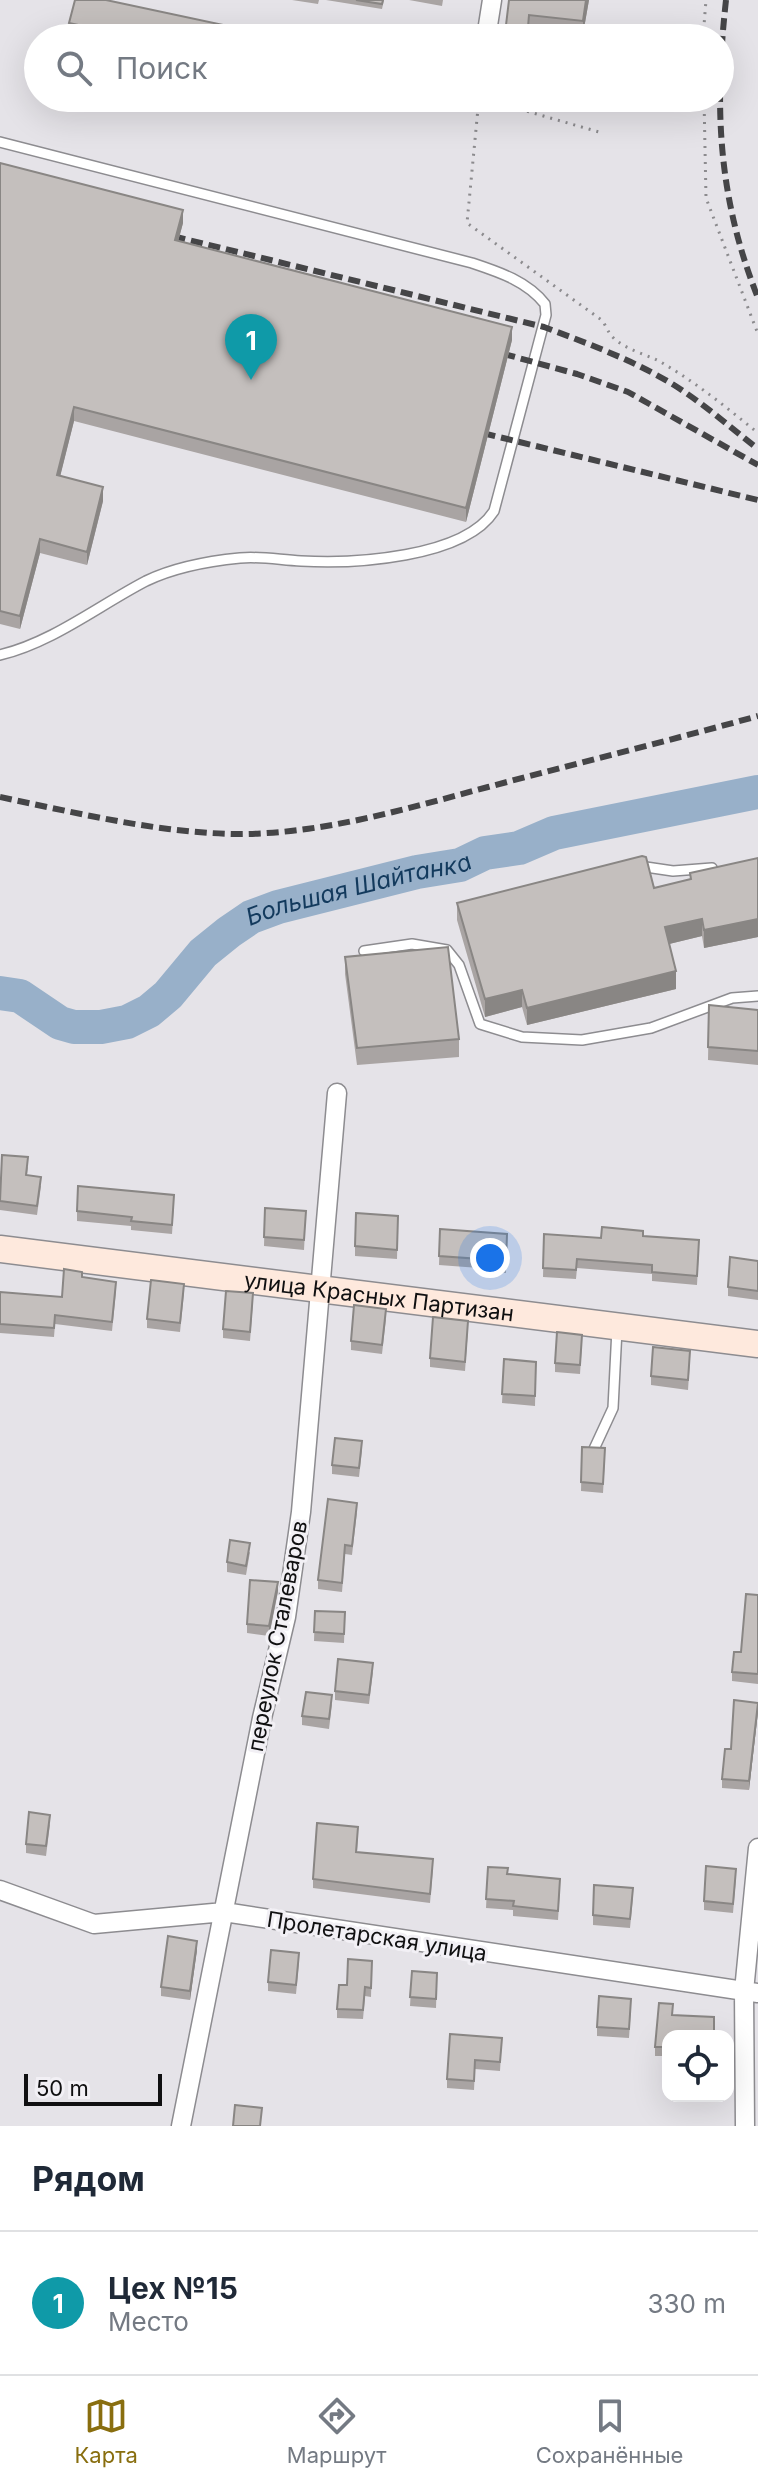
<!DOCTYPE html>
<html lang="ru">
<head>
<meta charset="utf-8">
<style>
	body { margin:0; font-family:Inter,sans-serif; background:#f6f6f7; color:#1f2937 }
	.controls { position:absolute; right:24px; bottom:24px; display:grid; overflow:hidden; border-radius:16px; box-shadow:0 8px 32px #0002 }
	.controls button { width:72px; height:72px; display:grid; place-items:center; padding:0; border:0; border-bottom:2px solid #e0e1e3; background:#fff; color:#1f2937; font:40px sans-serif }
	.scale { position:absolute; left:24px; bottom:20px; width:138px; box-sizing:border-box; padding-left:8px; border:4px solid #101011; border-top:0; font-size:22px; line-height:28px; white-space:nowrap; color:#101011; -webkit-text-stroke:6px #f2f0f5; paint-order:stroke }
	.you { position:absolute; left:490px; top:1258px; width:28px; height:28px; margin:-20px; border:6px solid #fff; border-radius:50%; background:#1a73e8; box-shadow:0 0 0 12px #1a73e833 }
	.badge { display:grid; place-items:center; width:52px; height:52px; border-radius:50%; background:#896e0f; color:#fff; font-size:26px; font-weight:700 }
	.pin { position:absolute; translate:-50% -66px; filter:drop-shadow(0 2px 4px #0008) }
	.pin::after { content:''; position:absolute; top:42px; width:28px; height:24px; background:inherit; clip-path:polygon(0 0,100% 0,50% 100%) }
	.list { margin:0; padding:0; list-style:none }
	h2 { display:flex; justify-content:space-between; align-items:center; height:104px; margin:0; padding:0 32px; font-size:34px }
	h2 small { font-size:26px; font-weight:400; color:#747a83 }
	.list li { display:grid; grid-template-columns:52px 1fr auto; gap:24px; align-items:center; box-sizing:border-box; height:144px; padding:0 32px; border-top:2px solid #e0e1e3 }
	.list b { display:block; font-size:30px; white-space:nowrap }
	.list p { margin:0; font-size:26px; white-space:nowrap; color:#747a83 }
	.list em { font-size:26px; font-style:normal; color:#747a83 }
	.icon { flex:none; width:44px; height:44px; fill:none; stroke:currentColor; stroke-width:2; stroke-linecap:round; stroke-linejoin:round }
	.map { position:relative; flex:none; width:758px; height:2126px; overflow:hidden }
	.search { position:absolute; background:#fff; box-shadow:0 8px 32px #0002; left:24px; right:24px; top:24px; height:88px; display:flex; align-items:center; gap:20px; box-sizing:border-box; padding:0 28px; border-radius:44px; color:#747a83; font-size:30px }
	.sheet { height:248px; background:#fff }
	nav { display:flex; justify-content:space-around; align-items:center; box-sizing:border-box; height:112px; border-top:2px solid #e0e1e3; background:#fff; font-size:22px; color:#747a83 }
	nav a { display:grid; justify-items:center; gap:4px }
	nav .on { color:#896e0f }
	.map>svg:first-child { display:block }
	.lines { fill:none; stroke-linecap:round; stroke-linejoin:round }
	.river { stroke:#98b0c9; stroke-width:34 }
	.lane-casing { stroke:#8d8c90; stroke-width:12 }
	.street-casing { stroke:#8d8c90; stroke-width:21 }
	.secondary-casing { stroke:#8d8c90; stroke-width:29 }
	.path { stroke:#8c8b8e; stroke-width:3; stroke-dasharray:2 6; stroke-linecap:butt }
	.lane { stroke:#fff; stroke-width:9 }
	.street { stroke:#fff; stroke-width:18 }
	.secondary { stroke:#fee9dd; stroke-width:26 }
	.rail { stroke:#454547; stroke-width:6; stroke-dasharray:12 6; stroke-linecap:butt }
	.wall { fill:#a9a4a3 }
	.shaded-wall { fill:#898684 }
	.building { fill:#c4bfbd; stroke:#898684; stroke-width:2 }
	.labels { text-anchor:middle; stroke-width:6; stroke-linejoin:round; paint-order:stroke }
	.street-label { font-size:22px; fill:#101011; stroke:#f2f0f5 }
	.water-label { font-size:24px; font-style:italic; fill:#133a5d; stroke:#f2f0f5 }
</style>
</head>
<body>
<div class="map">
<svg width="758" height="2126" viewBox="0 0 758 2126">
	<rect width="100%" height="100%" fill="#e5e3e8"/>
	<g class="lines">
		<!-- river -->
		<path class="river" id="s1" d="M0,993L20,996L60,1023L74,1027H101L127,1022L149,1011L168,995L203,953L229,932L251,917L278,907L417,872L460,865L485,853L519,848L554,833L758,792"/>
		<!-- lane casing -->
		<g class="lane-casing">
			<path id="lane" d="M0,142L472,263C499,272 527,281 545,304L546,315L494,511C464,558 353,564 301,561C280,560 261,556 240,558C209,561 175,567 146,581C98,606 53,642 0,655
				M639,866L673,871L712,868
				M364,951L412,944L447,950L459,965L480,1024L522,1037L582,1040L651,1028L732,998L758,996
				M594,1449L613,1408L617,1329"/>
		</g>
		<!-- street casing -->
		<g class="street-casing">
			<path id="street" d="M486,38L492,0
				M0,1890L94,1924L224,1912L758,1993
				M181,2126L262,1718L286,1617L301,1512L337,1093
				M745,2126L744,1991L758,1848"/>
		</g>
		<!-- secondary casing -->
		<g class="secondary-casing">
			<g id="secondary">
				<path id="s2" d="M0,1249L758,1344"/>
			</g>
		</g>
		<!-- path -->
		<path class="path" d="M703,38L706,0
			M479,98L467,223L603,321C607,329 610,336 617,341C629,350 644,354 657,360C693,380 726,407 758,433
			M481,98L599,132
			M704,98L706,198L758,334"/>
		<!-- lane -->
		<use href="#lane" class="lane"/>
		<!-- street -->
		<use href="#street" class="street"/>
		<!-- secondary -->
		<use href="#secondary" class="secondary"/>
		<!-- rail -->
		<path class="rail" d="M726,0C714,108 718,197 758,298
			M156,232L544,327C589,344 633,360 674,385C704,404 730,427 758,449
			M486,349L577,374L628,392L758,465
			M466,429L758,500
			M0,797C77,813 154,832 233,834C320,835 405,809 488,787C578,763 668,741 758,716"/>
	</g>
	<!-- wall -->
	<path class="wall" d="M292,0H319L318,4Z
		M326,0H384L382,9Z
		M409,0H443L442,6Z
		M509,0H589L583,34L529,27L528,38L506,37V25Z
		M69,23L284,38H117L69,28Z
		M400,98H451L450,109Z
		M0,163L183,223L178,241L512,340L466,522L74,421L60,476L103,501L87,565L40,553L20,629L0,624Z
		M758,858V937L704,948L702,936L669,944L676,989L527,1025L522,1007L485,1017L457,920V903L654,888L690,879V873Z
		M345,957L459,1039V1057L357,1065L345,974Z
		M709,1005L758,1010V1065L708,1060Z
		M28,1167L27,1175L41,1186L37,1215L0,1210V1179Z
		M174,1204L172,1234L131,1230V1226L77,1221V1211Z
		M265,1208L306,1211L304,1250L264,1246Z
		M398,1216L397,1259L355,1256V1246Z
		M440,1229L507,1234L506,1273L479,1272V1268L439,1265Z
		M544,1234L601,1238L643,1236L699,1249L697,1285L652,1281V1274L577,1268L576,1279L543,1277Z
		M758,1261V1300L728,1296V1287Z
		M82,1277L116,1291L112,1331L55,1324L54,1337L0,1333V1292L62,1297Z
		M184,1293L180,1332L147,1328V1319Z
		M253,1302L250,1341L223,1338V1329Z
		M386,1319L382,1354L351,1350V1341Z
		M468,1330L465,1371L430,1367V1358Z
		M582,1344L580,1374L555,1372V1363Z
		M504,1359L536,1362L535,1406L502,1403Z
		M690,1360L688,1390L651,1385V1376Z
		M582,1447L605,1458L603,1493L581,1491Z
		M362,1450L359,1477L332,1474V1465Z
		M357,1512L352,1555L345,1554L342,1592L318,1589V1580Z
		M250,1552L246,1575L227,1572V1562Z
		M278,1591L269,1636L247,1633V1624Z
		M758,1595V1684L732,1681V1672L741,1652Z
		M315,1611L345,1612L344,1643L314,1641Z
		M373,1672L369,1704L335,1700V1691Z
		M332,1704L329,1729L302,1725V1716Z
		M758,1712L749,1790L722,1788V1779L731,1749Z
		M50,1824L46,1856L26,1853V1844Z
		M358,1836L357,1852L433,1868L430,1903L313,1888V1879Z
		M488,1867L560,1888L558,1920L513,1916V1910L486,1908Z
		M736,1878L733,1913L704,1910V1901Z
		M633,1897L630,1928L593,1925V1915Z
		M197,1950L190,2000L161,1996V1987Z
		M372,1961L371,1997L365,1996L363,2019L337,2018V2009L347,1985Z
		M299,1962L296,1994L268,1991V1982Z
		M412,1971L437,1973L436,2008L410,2006Z
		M631,2008L629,2038L597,2036V2027Z
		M668,2036V2056H655V2047Z
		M502,2038L500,2071L475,2069L474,2090L447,2088V2079Z"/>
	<!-- shaded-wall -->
	<path class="shaded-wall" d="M586,0H589L583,34V21Z
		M183,210V223L175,253V240Z
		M512,327V340L466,522V508Z
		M74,407V421L57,489V475Z
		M103,487V501L87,565V552Z
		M40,539V553L20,629V616Z
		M702,919V936L665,945V927Z
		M758,919V937L704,948V930Z
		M676,971V989L527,1025V1008Z
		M522,990V1007L485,1017V999Z
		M278,1582V1591L269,1636V1626Z
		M758,1703V1712L749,1790V1781Z
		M197,1941V1950L190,2000V1991Z"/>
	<!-- building -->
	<path class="building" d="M75,0H106L284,38H139L69,23Z
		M356,0H383L382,4Z
		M509,0H586L583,21L529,15L528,27L506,25Z
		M422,98H450V104Z
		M0,163L183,210L175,240L512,327L466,508L74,407L57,475L103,487L87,552L40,539L20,616L0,611Z
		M642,856L646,857L654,888L691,879L690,873L758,858V919L704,930L702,919L665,927L676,971L527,1008L522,990L485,999L457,903Z
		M448,947L459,1039L357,1048L345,957Z
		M709,1005L758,1010V1051L708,1047Z
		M2,1155L28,1157L26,1175L41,1177L37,1206L0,1201Z
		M78,1186L174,1195L172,1225L131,1221L132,1217L77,1211Z
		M265,1208L306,1211L304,1240L264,1237Z
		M356,1213L398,1216L397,1250L355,1246Z
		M602,1227L643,1231V1236L699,1240L697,1276L652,1272V1265L577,1259L576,1270L543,1268L544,1234L601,1238Z
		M440,1229L507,1234L506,1264L479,1262L480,1259L439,1256Z
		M730,1257L758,1261V1291L728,1287Z
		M64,1269L82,1272V1277L116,1282L112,1322L55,1315L54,1328L0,1324V1292L62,1297Z
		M151,1280L184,1284L180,1323L147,1319Z
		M226,1291L253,1293L250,1332L223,1329Z
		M354,1305L386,1309L382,1345L351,1341Z
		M433,1317L468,1321L465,1362L430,1358Z
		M557,1332L582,1335L580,1365L555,1363Z
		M653,1347L690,1351L688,1380L651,1376Z
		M504,1359L536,1362L535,1396L502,1394Z
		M335,1438L362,1441L359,1468L332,1465Z
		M582,1447L605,1448L603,1484L581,1482Z
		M328,1499L357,1503L352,1546L345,1545L342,1583L318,1580Z
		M230,1540L250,1543L246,1566L227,1562Z
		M250,1580L278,1582L269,1626L247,1624Z
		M746,1594L758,1595V1674L732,1672L734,1652H741Z
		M315,1611L345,1612L344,1634L314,1632Z
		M338,1659L373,1663L369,1695L335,1691Z
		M306,1692L332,1695L329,1719L302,1716Z
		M734,1700L758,1703L749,1781L722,1779L725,1749H731Z
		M29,1812L50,1815L46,1846L26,1844Z
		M317,1823L358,1827L356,1852L433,1859L430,1894L313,1879Z
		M706,1866L736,1869L733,1904L704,1901Z
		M488,1867L508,1868L507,1874L560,1879L558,1911L513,1906L514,1901L486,1899Z
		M594,1885L633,1888L630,1919L593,1915Z
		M168,1936L197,1941L190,1991L161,1987Z
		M271,1950L299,1953L296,1985L268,1982Z
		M348,1959L372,1961L371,1988L365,1987L363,2010L337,2009L339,1985H347Z
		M412,1971L437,1973L436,1999L410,1997Z
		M599,1996L631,1999L629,2029L597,2027Z
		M659,2003L673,2004L672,2015L714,2017V2036H668V2047H655Z
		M450,2034L502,2038L500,2062L475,2060L474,2081L447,2079Z
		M235,2105L262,2108L260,2126H233Z"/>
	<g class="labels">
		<!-- street labels -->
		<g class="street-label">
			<text dy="8" stroke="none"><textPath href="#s2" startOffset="382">улица Красных Партизан</textPath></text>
			<text transform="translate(277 1636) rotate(-79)" y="8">переулок Сталеваров</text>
			<text transform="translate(377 1936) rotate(9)" y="8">Пролетарская улица</text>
		</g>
		<!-- water labels -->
		<g class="water-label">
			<text dy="8" stroke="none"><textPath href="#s1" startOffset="412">Большая Шайтанка</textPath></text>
		</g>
	</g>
</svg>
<div class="controls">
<button><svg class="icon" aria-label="locate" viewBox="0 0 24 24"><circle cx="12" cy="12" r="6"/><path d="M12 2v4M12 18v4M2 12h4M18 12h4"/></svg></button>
</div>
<div class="scale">50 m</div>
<div class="you"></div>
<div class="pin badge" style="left:251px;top:380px;background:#0f9aa8">1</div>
<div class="search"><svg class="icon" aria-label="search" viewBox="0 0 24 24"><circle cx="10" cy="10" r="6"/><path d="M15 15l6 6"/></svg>Поиск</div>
</div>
<section class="sheet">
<h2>Рядом<small></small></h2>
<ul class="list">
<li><span class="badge" style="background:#0f9aa8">1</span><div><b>Цех №15</b><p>Место</p></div><em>330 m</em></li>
</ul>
</section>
<nav>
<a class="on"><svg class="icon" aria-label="map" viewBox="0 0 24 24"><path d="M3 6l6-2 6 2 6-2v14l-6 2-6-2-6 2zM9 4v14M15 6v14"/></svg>Карта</a>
<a><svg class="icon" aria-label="directions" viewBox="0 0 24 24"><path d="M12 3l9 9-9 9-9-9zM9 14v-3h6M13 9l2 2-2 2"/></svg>Маршрут</a>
<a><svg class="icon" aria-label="saved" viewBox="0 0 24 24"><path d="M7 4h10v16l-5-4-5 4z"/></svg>Сохранённые</a>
</nav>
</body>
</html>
